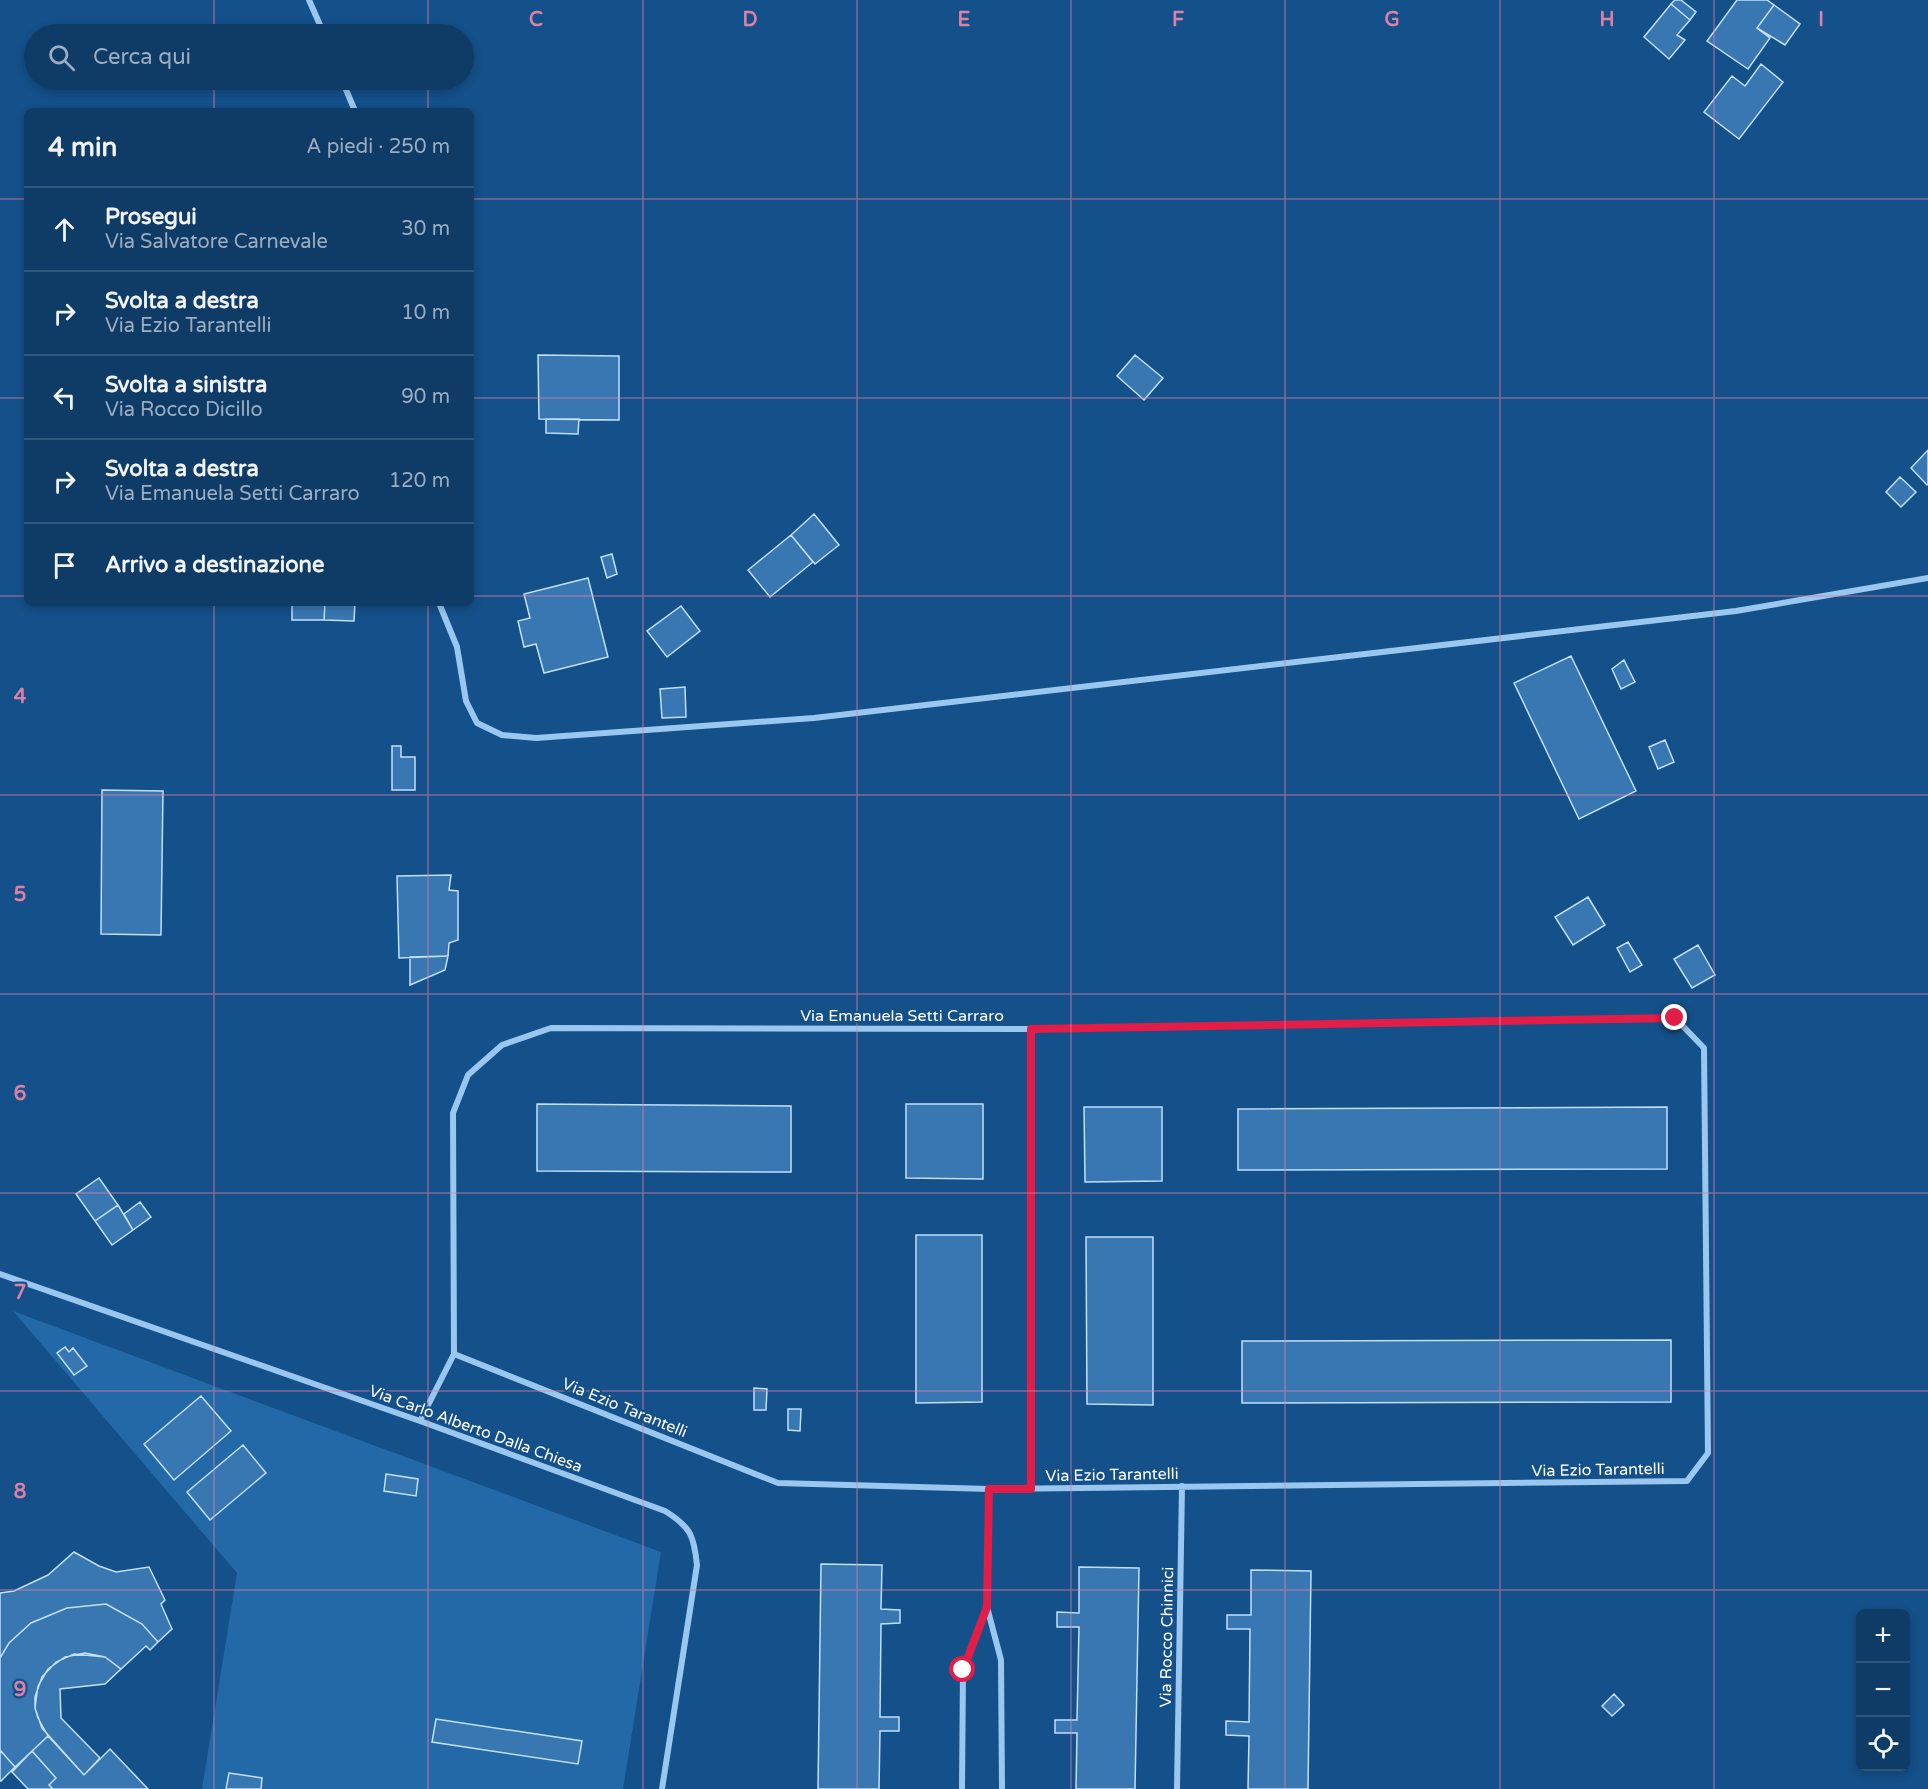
<!DOCTYPE html>
<html lang="it">
<head>
<meta charset="utf-8">
<style>
	body { margin:0; font-family:"Varela Round",sans-serif; background:#1d4770; color:#f1f3f6 }
	.controls { position:absolute; right:18px; bottom:18px; display:grid; overflow:hidden; border-radius:9px; box-shadow:0 3px 9px #0003 }
	.controls button { width:54px; height:54px; display:grid; place-items:center; padding:0; border:0; border-bottom:2px solid #2f567b; background:#0f3c67; color:#f1f3f6; font:30px sans-serif }
	.stop { position:absolute; width:18px; height:18px; margin:-14px; border:4px solid #e11d48; border-radius:50%; background:#fff }
	.stop.end { background:#e11d48; border-color:#fff; box-shadow:0 2px 6px #0008 }
	.list { margin:0; padding:0; list-style:none }
	h2 { display:flex; justify-content:space-between; align-items:center; height:78px; margin:0; padding:0 24px; font-size:26px }
	h2 small { font-size:20px; font-weight:400; color:#9badc0 }
	.list li { display:grid; grid-template-columns:39px 1fr auto; gap:18px; align-items:center; box-sizing:border-box; height:84px; padding:0 24px; border-top:2px solid #2f567b }
	.list b { display:block; font-size:22px; white-space:nowrap }
	.list p { margin:0; font-size:20px; white-space:nowrap; color:#9badc0 }
	.list em { font-size:20px; font-style:normal; color:#9badc0 }
	.icon { flex:none; width:33px; height:33px; fill:none; stroke:currentColor; stroke-width:2; stroke-linecap:round; stroke-linejoin:round }
	.map { position:relative; flex:none; width:1928px; height:1789px; overflow:hidden }
	.search { position:absolute; background:#0f3c67; box-shadow:0 3px 9px #0003; left:24px; top:24px; width:450px; height:66px; display:flex; align-items:center; gap:15px; box-sizing:border-box; padding:0 21px; border-radius:33px; color:#9badc0; font-size:22px }
	.panel { position:absolute; background:#0f3c67; box-shadow:0 3px 9px #0003; left:24px; top:108px; width:450px; height:498px; border-radius:9px }
	.map>svg:first-child { display:block }
	.green { fill:#2368a7 }
	.building { fill:#3877b1; stroke:#c0e0fb; stroke-width:1.5 }
	.lines { fill:none; stroke-linecap:round; stroke-linejoin:round }
	.minor { stroke:#9ac7ef; stroke-width:6 }
	.route { stroke:#e11d48; stroke-width:8 }
	.grid { fill:none; stroke:#dd80a5; stroke-width:1.5; stroke-opacity:0.55 }
	.labels { text-anchor:middle; stroke-width:4.5; stroke-linejoin:round; paint-order:stroke }
	.street-label { font-size:16px; fill:#fff; stroke:#145089 }
	.grid-label { font-size:20px; text-anchor:middle; font-weight:bold; fill:#dd80a5; stroke:#145089; stroke-width:4.5; stroke-linejoin:round; paint-order:stroke }
</style>
</head>
<body>
<div class="map">
<svg width="1928" height="1789" viewBox="0 0 1928 1789">
	<rect width="100%" height="100%" fill="#145089"/>
	<!-- green -->
	<path class="green" d="M13,1311L661,1552L623,1789H202L237,1573Z"/>
	<!-- building -->
	<path class="building" d="M1675,0H1681L1696,12L1690,20L1671,4Z
		M1737,0H1767L1774,5L1757,28L1770,38L1748,69L1707,41Z
		M1671,4L1690,20L1677,35L1685,40L1669,59L1644,37Z
		M1774,5L1800,24L1785,45L1757,28Z
		M1761,64L1783,82L1739,139L1704,112L1732,76L1745,86Z
		M538,355L619,356V420L539,419Z
		M1135,355L1163,378L1144,400L1117,376Z
		M546,419H579L578,434L546,433Z
		M1928,450V484L1927,485L1911,468Z
		M1900,477L1916,492L1901,507L1886,492Z
		M814,514L839,545L815,564L791,535Z
		M791,535L813,562L770,597L748,570Z
		M612,554L617,574L607,578L601,557Z
		M588,578L608,657L544,673L536,644L524,647L518,621L530,618L524,594Z
		M292,603H325L324,620H292Z
		M325,603H355L354,621L324,620Z
		M681,606L700,631L667,657L647,631Z
		M1571,656L1636,791L1579,819L1514,683Z
		M1624,660L1635,682L1621,689L1612,669Z
		M685,687L686,717L662,718L660,689Z
		M1665,740L1674,762L1658,769L1649,747Z
		M392,746H401V757H415V790H392Z
		M102,790L163,791L161,935L101,934Z
		M451,875L449,890L458,891V940L449,943L448,956L399,958L397,876Z
		M1588,897L1605,925L1573,945L1555,917Z
		M1628,942L1642,965L1630,972L1617,948Z
		M1698,945L1715,975L1692,988L1674,959Z
		M448,956L445,970L410,985V957Z
		M537,1104L791,1106V1172L537,1171Z
		M906,1104H983V1179L906,1178Z
		M1084,1107H1162V1181L1085,1182Z
		M1667,1107V1169L1238,1170V1109Z
		M99,1178L118,1205L95,1221L76,1194Z
		M140,1202L151,1217L133,1230L124,1214Z
		M118,1205L133,1230L112,1245L95,1221Z
		M916,1235H982V1402L916,1403Z
		M1086,1237H1153V1405L1087,1404Z
		M1671,1340V1402L1242,1403V1341Z
		M65,1347L69,1352L73,1348L87,1366L74,1375L57,1353Z
		M754,1388L767,1389L766,1410H754Z
		M201,1396L231,1431L174,1480L144,1444Z
		M788,1409H801L800,1431L788,1430Z
		M243,1445L266,1473L210,1520L187,1492Z
		M386,1474L418,1479L416,1496L384,1491Z
		M74,1552L99,1566L116,1572L149,1567L165,1600L161,1604L172,1629L158,1642L142,1624L106,1604L67,1608L31,1623L9,1643L0,1658V1593L14,1591L48,1575Z
		M821,1564L882,1565L881,1609L900,1610V1623L881,1624L880,1717H899V1731H880L879,1789H818Z
		M1079,1567L1139,1568L1135,1789H1076L1077,1733H1055V1720H1077L1079,1627H1057V1612L1079,1613Z
		M1251,1570L1311,1571L1308,1789H1248L1249,1736L1226,1735V1721L1249,1722L1250,1629H1227V1615H1251Z
		M106,1604L142,1624L158,1642L150,1650L146,1646L121,1669L105,1657L85,1653L65,1657L48,1669L38,1686L35,1708L38,1718L48,1736L15,1767L0,1750V1658L9,1643L31,1623L67,1608Z
		M74,1654L105,1657L121,1669L105,1684L60,1689L61,1718L100,1758L84,1775L42,1728L35,1708V1697L42,1677L56,1662Z
		M1614,1694L1624,1705L1612,1716L1602,1706Z
		M436,1719L582,1741L578,1764L432,1742Z
		M48,1736L84,1775L110,1749L148,1789H53L49,1785L56,1778L32,1751Z
		M0,1750L15,1767L1,1781H0Z
		M32,1751L56,1778L49,1785L53,1789H28L12,1772Z
		M229,1773L262,1778L261,1789H226Z"/>
	<g class="lines">
		<!-- minor -->
		<path class="minor" d="M309,0L324,34
			M342,80L355,111
			M439,603L457,647L466,701L477,723L502,735L536,738L814,718L1736,611L1928,578
			M0,1274L420,1421L665,1511C691,1527 694,1536 697,1565L662,1789
			M420,1421L454,1354L453,1113L468,1075L502,1045L551,1028L1031,1029L1675,1018L1704,1048L1708,1453L1687,1481L989,1489L778,1483L454,1354
			M989,1489L987,1607L1001,1660L1002,1789
			M1031,1489V1029
			M962,1789L963,1670L987,1608
			M1177,1789L1182,1486"/>
	</g>
	<g class="lines">
		<!-- route -->
		<path class="route" d="M963,1670L987,1607L989,1489H1031V1029L1675,1018"/>
	</g>
	<!-- grid -->
	<path class="grid" d="M214,0V34M428,0V34M643,0V1789M857,0V1789M1071,0V1789M1285,0V1789M1500,0V1789M1714,0V1789M214,80V111M428,80V111M0,199H27M471,199H1928M0,398H27M471,398H1928M0,596H27M471,596H1928M214,603V1789M428,603V1789M0,795H1928M0,994H1928M0,1193H1928M0,1391H1928M0,1590H1928"/>
	<g class="labels">
		<!-- street labels -->
		<g class="street-label">
			<text x="902" y="1021">Via Emanuela Setti Carraro</text>
			<text transform="translate(625 1407) rotate(22)" y="6">Via Ezio Tarantelli</text>
			<text transform="translate(476 1428) rotate(20)" y="6">Via Carlo Alberto Dalla Chiesa</text>
			<text transform="translate(1598 1469) rotate(-1)" y="6">Via Ezio Tarantelli</text>
			<text transform="translate(1112 1474) rotate(-1)" y="6">Via Ezio Tarantelli</text>
			<text transform="translate(1166 1637) rotate(-89)" y="6">Via Rocco Chinnici</text>
		</g>
	</g>
	<g class="grid-label">
		<text x="536" y="26">C</text>
		<text x="750" y="26">D</text>
		<text x="964" y="26">E</text>
		<text x="1178" y="26">F</text>
		<text x="1392" y="26">G</text>
		<text x="1607" y="26">H</text>
		<text x="1821" y="26">I</text>
		<text x="20" y="703">4</text>
		<text x="20" y="901">5</text>
		<text x="20" y="1100">6</text>
		<text x="20" y="1299">7</text>
		<text x="20" y="1498">8</text>
		<text x="20" y="1696">9</text>
	</g>
</svg>
<div class="controls">
<button>+</button>
<button>−</button>
<button><svg class="icon" aria-label="locate" viewBox="0 0 24 24"><circle cx="12" cy="12" r="6"/><path d="M12 2v4M12 18v4M2 12h4M18 12h4"/></svg></button>
</div>
<div class="stop" style="left:963px;top:1670px"></div>
<div class="stop end" style="left:1675px;top:1018px"></div>
<div class="search"><svg class="icon" aria-label="search" viewBox="0 0 24 24"><circle cx="10" cy="10" r="6"/><path d="M15 15l6 6"/></svg>Cerca qui</div>
<section class="panel">
<h2>4 min<small>A piedi · 250 m</small></h2>
<ul class="list">
<li><svg class="icon" aria-label="ahead" viewBox="0 0 24 24"><path d="M12 20V5M6 11l6-6 6 6"/></svg><div><b>Prosegui</b><p>Via Salvatore Carnevale</p></div><em>30 m</em></li>
<li><svg class="icon" aria-label="right" viewBox="0 0 24 24"><path d="M7 20v-9h11M14 6l5 5-5 5"/></svg><div><b>Svolta a destra</b><p>Via Ezio Tarantelli</p></div><em>10 m</em></li>
<li><svg class="icon" aria-label="left" viewBox="0 0 24 24"><path d="M17 20v-9H6M10 6l-5 5 5 5"/></svg><div><b>Svolta a sinistra</b><p>Via Rocco Dicillo</p></div><em>90 m</em></li>
<li><svg class="icon" aria-label="right" viewBox="0 0 24 24"><path d="M7 20v-9h11M14 6l5 5-5 5"/></svg><div><b>Svolta a destra</b><p>Via Emanuela Setti Carraro</p></div><em>120 m</em></li>
<li><svg class="icon" aria-label="arrive" viewBox="0 0 24 24"><path d="M6 21V4h12l-3 4 3 4H6"/></svg><div><b>Arrivo a destinazione</b></div></li>
</ul>
</section>
</div>
</body>
</html>
